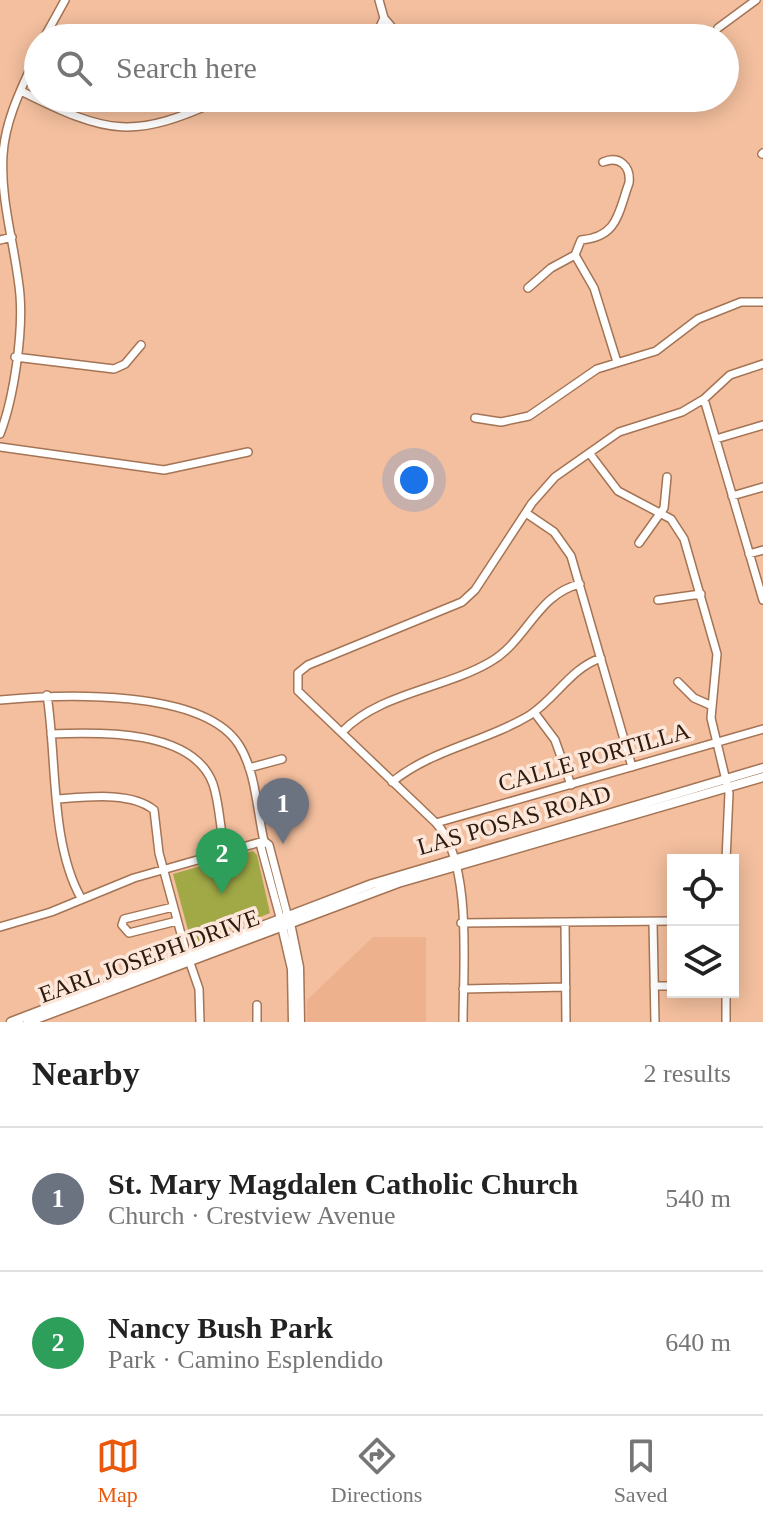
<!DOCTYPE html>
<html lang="en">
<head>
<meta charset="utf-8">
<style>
	body { margin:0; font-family:Georgia,serif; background:#f2f2f2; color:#222 }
	.controls { position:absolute; right:24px; bottom:24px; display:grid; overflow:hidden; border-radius:0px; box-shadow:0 4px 20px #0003 }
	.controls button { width:72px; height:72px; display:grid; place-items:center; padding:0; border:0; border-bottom:2px solid #e0e0e0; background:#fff; color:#222; font:40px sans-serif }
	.you { position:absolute; left:414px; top:480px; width:28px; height:28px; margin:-20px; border:6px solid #fff; border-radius:50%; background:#1a73e8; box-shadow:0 0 0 12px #1a73e833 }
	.badge { display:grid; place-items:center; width:52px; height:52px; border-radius:50%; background:#ea580c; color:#fff; font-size:26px; font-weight:700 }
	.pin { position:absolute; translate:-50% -66px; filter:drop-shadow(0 2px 4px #0008) }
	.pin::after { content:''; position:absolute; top:42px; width:28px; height:24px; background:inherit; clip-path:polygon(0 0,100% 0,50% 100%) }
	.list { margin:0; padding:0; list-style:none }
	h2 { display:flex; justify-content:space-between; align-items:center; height:104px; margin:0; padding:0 32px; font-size:34px }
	h2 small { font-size:26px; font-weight:400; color:#767676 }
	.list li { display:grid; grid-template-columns:52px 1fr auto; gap:24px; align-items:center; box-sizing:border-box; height:144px; padding:0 32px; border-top:2px solid #e0e0e0 }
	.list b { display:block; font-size:30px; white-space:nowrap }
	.list p { margin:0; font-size:26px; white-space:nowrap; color:#767676 }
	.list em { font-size:26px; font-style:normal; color:#767676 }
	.icon { flex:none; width:44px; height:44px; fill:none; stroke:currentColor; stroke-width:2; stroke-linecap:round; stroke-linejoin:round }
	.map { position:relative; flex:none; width:763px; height:1022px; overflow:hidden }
	.search { position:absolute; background:#fff; box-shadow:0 4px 20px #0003; left:24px; right:24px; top:24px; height:88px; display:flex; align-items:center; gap:20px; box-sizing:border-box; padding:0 28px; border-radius:44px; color:#767676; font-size:30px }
	.sheet { height:392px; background:#fff }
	nav { display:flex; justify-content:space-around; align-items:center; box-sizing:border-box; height:112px; border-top:2px solid #e0e0e0; background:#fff; font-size:22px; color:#767676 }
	nav a { display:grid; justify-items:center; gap:4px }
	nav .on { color:#ea580c }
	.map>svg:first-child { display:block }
	.built { fill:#edb28d }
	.green { fill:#a1a946 }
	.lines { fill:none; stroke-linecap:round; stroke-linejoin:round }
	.minor-casing { stroke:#a47455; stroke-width:10 }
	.major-casing { stroke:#a47455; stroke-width:11 }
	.minor { stroke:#fff; stroke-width:7 }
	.major { stroke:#fff; stroke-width:8 }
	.labels { text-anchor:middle; stroke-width:7; stroke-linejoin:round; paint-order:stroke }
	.street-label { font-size:24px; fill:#2e1b0e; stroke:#fde7da }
</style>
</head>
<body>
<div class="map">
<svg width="763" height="1022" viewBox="0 0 763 1022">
	<rect width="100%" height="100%" fill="#f3bf9e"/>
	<!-- built -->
	<path class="built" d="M373,937H426V1022H307V1000Z"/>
	<!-- green -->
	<path class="green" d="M253,851L257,855L270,913L192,945L173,874Z"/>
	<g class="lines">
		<!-- minor casing -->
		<g class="minor-casing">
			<path id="minor" d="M379,0L384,18L401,38
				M718,28L756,0
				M44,38L65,0
				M375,38L384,18
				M21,91C109,135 133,140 224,98
				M762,154L763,153
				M0,240L12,237
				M575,255L581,240C618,237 618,213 629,183C631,167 620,155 603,162
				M575,255L594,288L617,362
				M528,288L551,268L575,255
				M15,357L114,369L125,364L141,345
				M704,399L763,600
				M475,418L501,422L529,416L597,369L656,351L698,319L741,302H763
				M0,434C14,398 23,334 20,295C16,249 0,202 3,155C5,119 23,85 38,52
				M716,439L763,425
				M0,447L164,470L248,452
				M590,454L618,491L671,519L684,539L717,654L711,718L729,793L726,860
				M732,496L763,487
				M526,513L554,532L571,556L632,767
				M639,543L664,508L667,477
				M749,554L763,550
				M658,600L701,594
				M678,682L694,698L710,705
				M47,695C57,758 50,843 81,898
				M0,700C60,694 203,688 239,745C256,772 257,811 264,841L261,847L280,917
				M534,712L555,740L571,785
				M342,732C379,693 444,689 490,662C527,641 537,594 580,584
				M51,734C100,732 193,729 213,784C220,805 220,830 225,852
				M249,768L282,759
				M392,782C432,749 486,742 530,715C556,698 571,668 601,658
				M58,799C86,797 131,791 154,810L159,853L187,956
				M436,823L763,729
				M264,841L269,845L287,914
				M173,907L124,919L122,925L129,933L177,921
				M653,922L655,1022
				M461,923L673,921
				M565,923L566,1022
				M0,927L51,912L134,878L264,841
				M190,963L199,989L200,1022
				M654,986H673
				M463,989L566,987
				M257,1005V1022
				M463,1022C463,970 473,862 436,823L298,691V673L308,665L462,602L475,590L532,503L555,477L619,432L682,412L704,399L730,375L763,364
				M726,1022V992"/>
		</g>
		<!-- major casing -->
		<g class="major-casing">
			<path id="major" d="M290,923L299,967L300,1022
				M282,926L292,969L293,1022
				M11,1022L372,884L763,768
				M28,1022L398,883L763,777"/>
		</g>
		<!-- minor -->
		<use href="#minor" class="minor"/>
		<!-- major -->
		<use href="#major" class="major"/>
	</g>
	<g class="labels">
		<!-- street labels -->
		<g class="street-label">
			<text transform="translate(594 757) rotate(-16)" y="8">CALLE PORTILLA</text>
			<text transform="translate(514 820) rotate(-16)" y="8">LAS POSAS ROAD</text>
			<text transform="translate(149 956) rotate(-20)" y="8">EARL JOSEPH DRIVE</text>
		</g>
	</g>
</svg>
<div class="controls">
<button><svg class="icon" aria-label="locate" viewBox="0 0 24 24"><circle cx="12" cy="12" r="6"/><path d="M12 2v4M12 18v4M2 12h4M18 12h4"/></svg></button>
<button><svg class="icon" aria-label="layers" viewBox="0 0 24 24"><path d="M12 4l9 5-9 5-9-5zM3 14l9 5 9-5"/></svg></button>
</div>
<div class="you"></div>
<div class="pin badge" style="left:283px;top:844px;background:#6b7280">1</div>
<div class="pin badge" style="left:222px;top:894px;background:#2e9e5b">2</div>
<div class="search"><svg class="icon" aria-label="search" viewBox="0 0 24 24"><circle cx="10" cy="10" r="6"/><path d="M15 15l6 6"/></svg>Search here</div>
</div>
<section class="sheet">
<h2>Nearby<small>2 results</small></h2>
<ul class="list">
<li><span class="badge" style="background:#6b7280">1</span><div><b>St. Mary Magdalen Catholic Church</b><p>Church · Crestview Avenue</p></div><em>540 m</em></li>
<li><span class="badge" style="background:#2e9e5b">2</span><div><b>Nancy Bush Park</b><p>Park · Camino Esplendido</p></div><em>640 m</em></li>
</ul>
</section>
<nav>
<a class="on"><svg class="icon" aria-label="map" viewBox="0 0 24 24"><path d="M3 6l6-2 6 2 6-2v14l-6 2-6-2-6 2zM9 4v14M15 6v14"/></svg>Map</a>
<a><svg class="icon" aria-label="directions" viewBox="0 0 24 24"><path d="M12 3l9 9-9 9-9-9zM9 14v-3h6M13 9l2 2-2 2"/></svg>Directions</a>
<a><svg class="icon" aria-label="saved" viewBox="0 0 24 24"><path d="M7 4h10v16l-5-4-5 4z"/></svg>Saved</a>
</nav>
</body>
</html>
